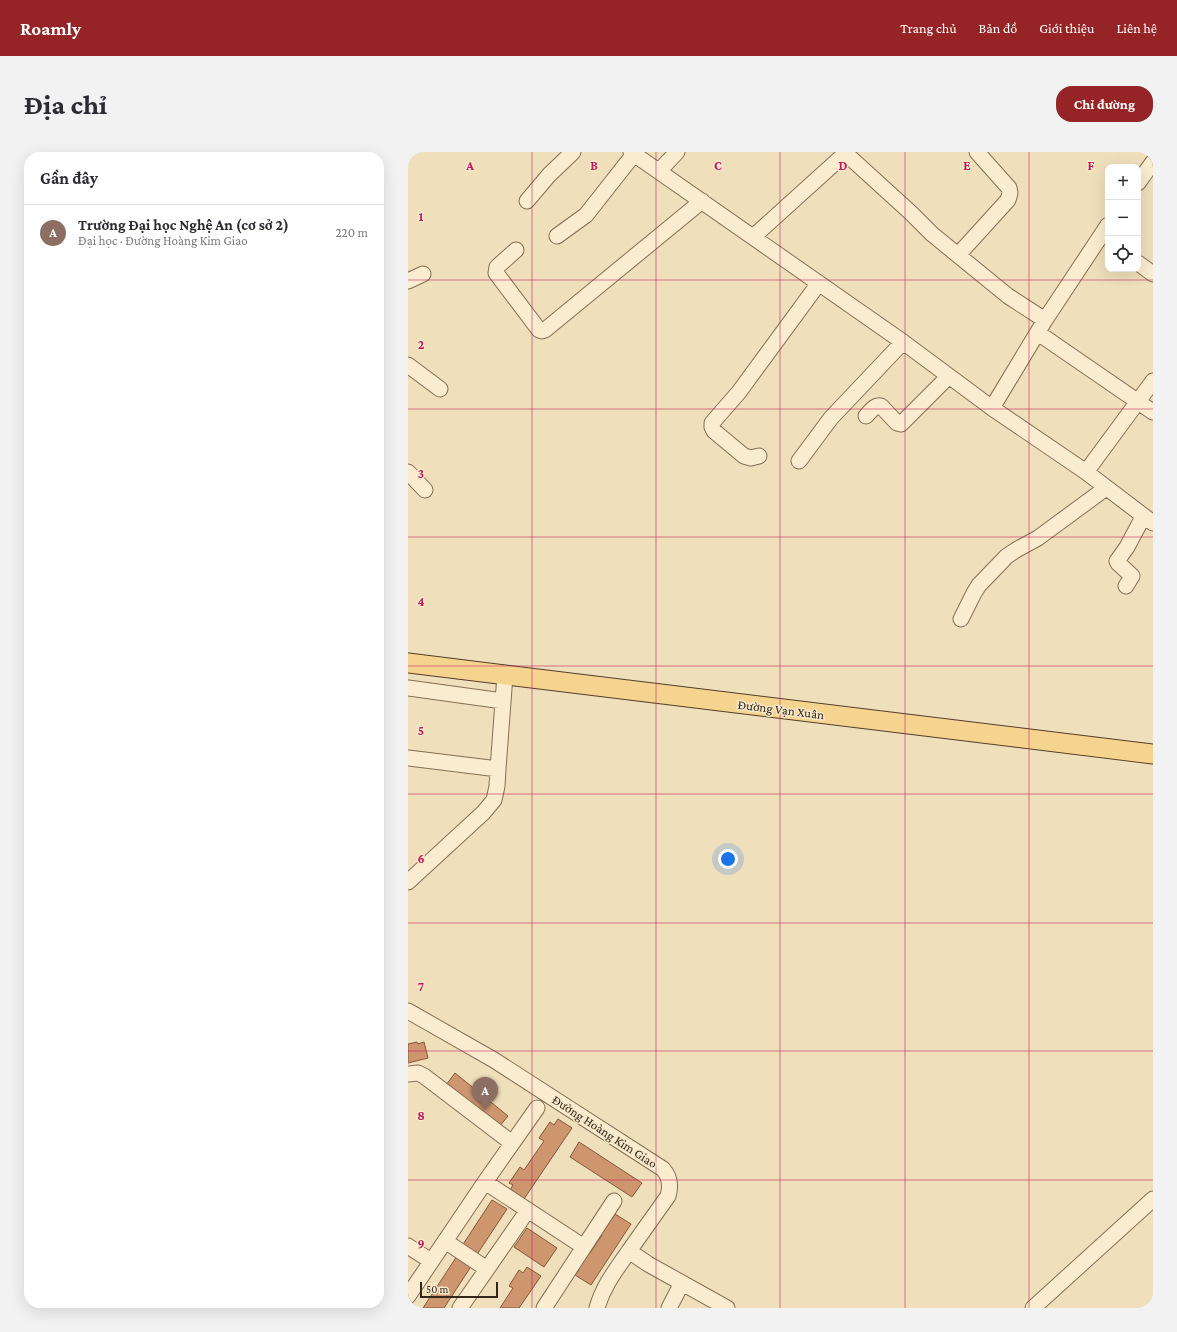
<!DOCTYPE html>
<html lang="vi">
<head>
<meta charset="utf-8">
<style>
	body { margin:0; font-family:"Crimson Pro",serif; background:#f2f2f3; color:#2b2b33 }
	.controls { position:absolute; right:12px; top:12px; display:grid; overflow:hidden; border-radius:8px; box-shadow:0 4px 16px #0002 }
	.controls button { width:36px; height:36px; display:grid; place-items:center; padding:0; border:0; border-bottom:1px solid #e1e1e2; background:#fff; color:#2b2b33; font:20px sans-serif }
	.scale { position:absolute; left:12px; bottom:10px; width:78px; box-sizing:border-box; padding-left:4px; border:2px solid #34261a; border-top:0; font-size:11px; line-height:14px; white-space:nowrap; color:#34261a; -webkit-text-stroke:3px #f6e9ca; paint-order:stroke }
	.you { position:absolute; left:320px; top:707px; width:14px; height:14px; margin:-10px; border:3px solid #fff; border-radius:50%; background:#1a73e8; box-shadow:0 0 0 6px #1a73e833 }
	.badge { display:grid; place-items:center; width:26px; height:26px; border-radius:50%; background:#962325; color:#fff; font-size:13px; font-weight:700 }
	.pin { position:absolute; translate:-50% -33px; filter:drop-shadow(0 1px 2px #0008) }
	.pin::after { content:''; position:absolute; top:21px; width:14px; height:12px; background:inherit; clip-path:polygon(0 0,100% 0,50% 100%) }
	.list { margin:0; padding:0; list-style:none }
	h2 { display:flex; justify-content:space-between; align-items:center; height:52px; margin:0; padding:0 16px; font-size:17px }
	h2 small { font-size:13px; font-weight:400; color:#7c7c81 }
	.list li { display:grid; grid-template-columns:26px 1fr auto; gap:12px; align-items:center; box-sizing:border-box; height:56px; padding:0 16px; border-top:1px solid #e1e1e2 }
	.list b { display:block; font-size:15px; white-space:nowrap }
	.list p { margin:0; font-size:13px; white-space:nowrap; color:#7c7c81 }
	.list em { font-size:13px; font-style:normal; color:#7c7c81 }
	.icon { flex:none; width:22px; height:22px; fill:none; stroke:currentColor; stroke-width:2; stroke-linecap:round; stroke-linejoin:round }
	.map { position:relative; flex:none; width:745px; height:1156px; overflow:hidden; border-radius:16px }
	header { display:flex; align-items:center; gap:24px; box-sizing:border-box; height:56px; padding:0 20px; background:#962325; color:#fff }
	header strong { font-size:19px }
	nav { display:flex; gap:22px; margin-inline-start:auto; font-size:14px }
	.intro { display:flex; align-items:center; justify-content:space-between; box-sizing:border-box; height:96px; padding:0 24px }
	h1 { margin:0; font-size:28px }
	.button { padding:10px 18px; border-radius:16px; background:#962325; color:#fff; font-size:14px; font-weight:700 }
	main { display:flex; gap:24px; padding:0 24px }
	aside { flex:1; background:#fff; border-radius:16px; box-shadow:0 4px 16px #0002 }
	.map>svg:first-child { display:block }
	.building { fill:#ce966f; stroke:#85573a }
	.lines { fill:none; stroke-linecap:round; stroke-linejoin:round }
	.minor-casing { stroke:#866e55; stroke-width:17 }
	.major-casing { stroke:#533c2a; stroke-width:21 }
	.minor { stroke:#faecce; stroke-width:15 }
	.major { stroke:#f5d490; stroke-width:19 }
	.grid { fill:none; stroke:#c2185b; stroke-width:1; stroke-opacity:0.55 }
	.labels { text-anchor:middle; stroke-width:3; stroke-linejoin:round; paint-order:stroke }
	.street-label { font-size:13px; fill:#34261a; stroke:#f6e9ca }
	.grid-label { font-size:13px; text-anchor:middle; font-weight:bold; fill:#c2185b; stroke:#f6e9ca; stroke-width:3; stroke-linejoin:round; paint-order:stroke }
</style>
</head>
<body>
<header>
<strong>Roamly</strong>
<nav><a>Trang chủ</a><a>Bản đồ</a><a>Giới thiệu</a><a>Liên hệ</a></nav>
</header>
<div class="intro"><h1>Địa chỉ</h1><a class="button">Chỉ đường</a></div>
<main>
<aside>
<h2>Gần đây<small></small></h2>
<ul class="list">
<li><span class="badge" style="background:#8d6e63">A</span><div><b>Trường Đại học Nghệ An (cơ sở 2)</b><p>Đại học · Đường Hoàng Kim Giao</p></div><em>220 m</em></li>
</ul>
</aside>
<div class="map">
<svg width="745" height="1156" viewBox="0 0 745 1156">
	<rect width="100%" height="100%" fill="#efdfbb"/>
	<!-- building -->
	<path class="building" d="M9,890L10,892L16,890L20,906L0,911V892Z
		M47,921L100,964L91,975L38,933Z
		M150,967L164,976L116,1047L102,1038L105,1033L101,1031L112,1015L116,1018L136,989L131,986L142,970L146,973Z
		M171,990L234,1031L224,1045L162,1005Z
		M84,1048L99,1057L68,1104L54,1094Z
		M207,1062L223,1072L183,1133L167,1123L171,1118L167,1116L178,1099L182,1101L194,1083L189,1081L200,1065L203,1068Z
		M119,1076L149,1096L136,1115L106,1095Z
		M49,1104L64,1113L36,1156H15Z
		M119,1115L133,1124L111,1156H92L105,1136L101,1134L111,1118L115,1121Z"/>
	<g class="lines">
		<!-- minor casing -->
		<g class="minor-casing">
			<path id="minor" d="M223,0L495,190L584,256L678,320L745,371
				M436,0L503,61L524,82L600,144L637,168
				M251,19L269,0
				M730,31L745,10
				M119,49L141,23L165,0
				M149,84L178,63L226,2
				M345,85L439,0
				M108,98L89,115L88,121L131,178L134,179L137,178L294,49
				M550,103L600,48L602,41L601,36L569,0
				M730,111L745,122
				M0,129L15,122
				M630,181L745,260
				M0,213L32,237
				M584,256L637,168L700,73
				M458,264C462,260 467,252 473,254L489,271L493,272L541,224
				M351,304L343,306L336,304L306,279L304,275V271L331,240L411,131
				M391,309L423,266L495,190
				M0,320L17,338
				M678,320L745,229
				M718,434L724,424L710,411L709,409L719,395L735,365
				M553,467L566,441L571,433L599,404L608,398L630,386L698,336
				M0,536L95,549
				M0,606L90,617
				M0,730L75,661L86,648L89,634L90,617L97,523
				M0,859L86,908L255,1017C262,1025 263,1034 260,1044L221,1099L240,1112L319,1156
				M0,922L10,921L16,924L104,991
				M77,1030L176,1095
				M37,1089L79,1117
				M0,1094L23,1109
				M0,1144L77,1030L129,956
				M52,1156L120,1058
				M136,1156L206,1049
				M189,1156C195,1134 208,1118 221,1099
				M261,1156L274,1131
				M625,1156L745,1047"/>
		</g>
		<!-- major casing -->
		<g class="major-casing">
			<path id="major" d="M0,511L745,602"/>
		</g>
		<!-- minor -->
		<use href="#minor" class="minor"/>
		<!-- major -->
		<use href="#major" class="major"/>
	</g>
	<!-- grid -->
	<path class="grid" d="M124,0V1156M248,0V1156M372,0V1156M497,0V1156M621,0V1156M0,128H745M0,257H745M0,385H745M0,514H745M0,642H745M0,771H745M0,899H745M0,1028H745"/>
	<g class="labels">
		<!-- street labels -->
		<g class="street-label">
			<text transform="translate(373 557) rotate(7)" y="5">Đường Vạn Xuân</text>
			<text transform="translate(197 979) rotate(33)" y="5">Đường Hoàng Kim Giao</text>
		</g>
	</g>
	<g class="grid-label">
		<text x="62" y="18">A</text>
		<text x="186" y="18">B</text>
		<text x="310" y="18">C</text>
		<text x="435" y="18">D</text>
		<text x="559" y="18">E</text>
		<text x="683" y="18">F</text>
		<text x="13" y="69">1</text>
		<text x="13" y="197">2</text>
		<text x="13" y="326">3</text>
		<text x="13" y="454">4</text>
		<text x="13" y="583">5</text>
		<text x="13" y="711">6</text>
		<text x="13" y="839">7</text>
		<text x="13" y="968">8</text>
		<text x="13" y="1096">9</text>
	</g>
</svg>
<div class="controls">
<button>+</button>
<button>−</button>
<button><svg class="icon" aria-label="locate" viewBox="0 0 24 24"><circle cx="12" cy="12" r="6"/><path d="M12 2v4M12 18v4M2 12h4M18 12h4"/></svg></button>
</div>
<div class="scale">50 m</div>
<div class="you"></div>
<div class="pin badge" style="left:77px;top:958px;background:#8d6e63">A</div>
</div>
</main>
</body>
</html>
